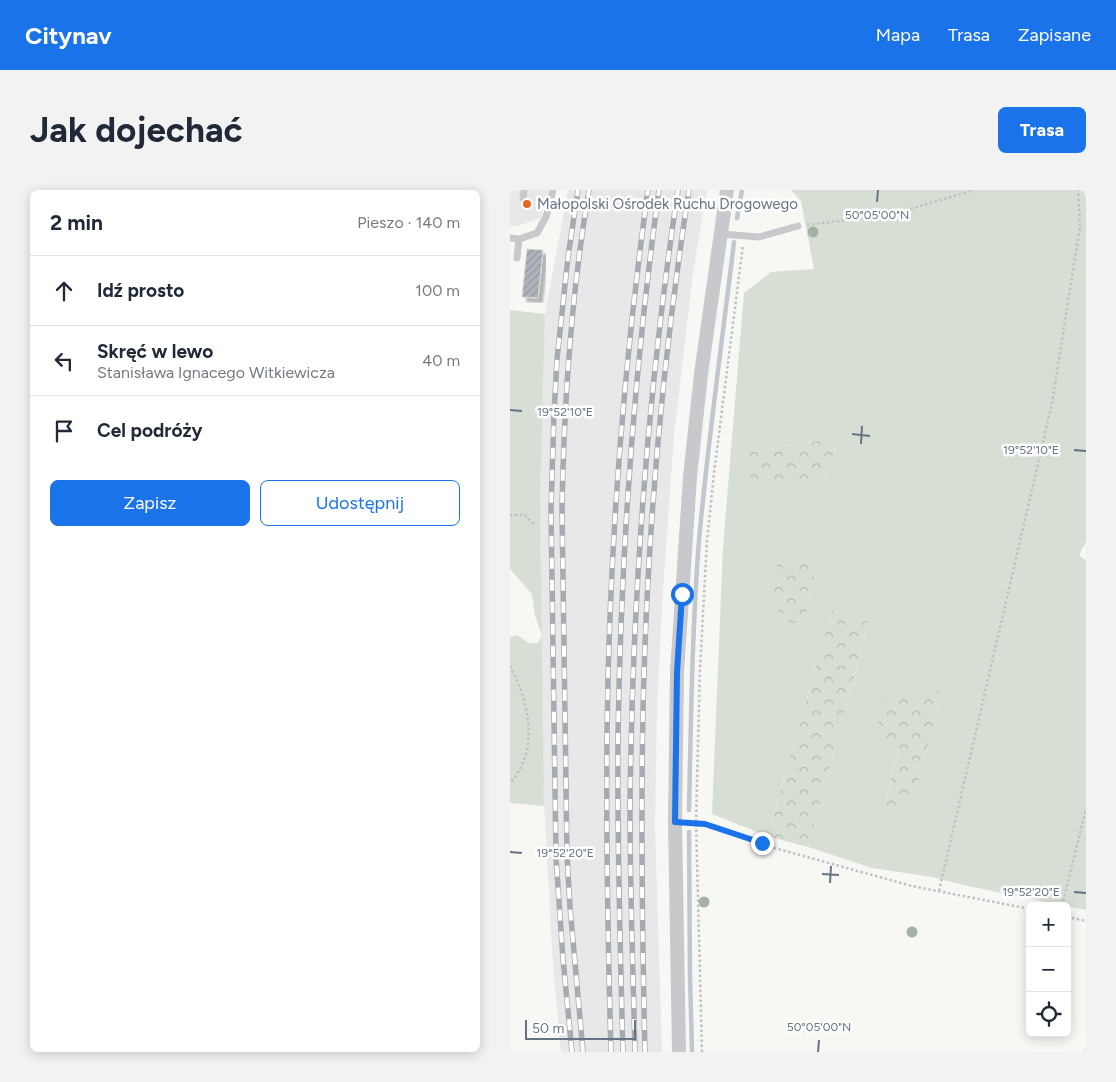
<!DOCTYPE html>
<html lang="pl">
<head>
<meta charset="utf-8">
<style>
	body { margin:0; font-family:Figtree,sans-serif; background:#f2f2f3; color:#1f2937 }
	.controls { position:absolute; right:15px; bottom:15px; display:grid; overflow:hidden; border-radius:8px; box-shadow:0 2px 12px #0003 }
	.controls button { width:45px; height:45px; display:grid; place-items:center; padding:0; border:0; border-bottom:1px solid #e0e1e3; background:#fff; color:#1f2937; font:25px sans-serif }
	.scale { position:absolute; left:15px; bottom:12px; width:111px; box-sizing:border-box; padding-left:5px; border:2px solid #657386; border-top:0; font-size:14px; line-height:18px; white-space:nowrap; color:#657386; -webkit-text-stroke:4px #fff; paint-order:stroke }
	.stop { position:absolute; width:15px; height:15px; margin:-11px; border:4px solid #1a73e8; border-radius:50%; background:#fff }
	.stop.end { background:#1a73e8; border-color:#fff; box-shadow:0 1px 5px #0008 }
	.list { margin:0; padding:0; list-style:none }
	h2 { display:flex; justify-content:space-between; align-items:center; height:65px; margin:0; padding:0 20px; font-size:21px }
	h2 small { font-size:16px; font-weight:400; color:#747a83 }
	.list li { display:grid; grid-template-columns:32px 1fr auto; gap:15px; align-items:center; box-sizing:border-box; height:70px; padding:0 20px; border-top:1px solid #e0e1e3 }
	.list b { display:block; font-size:19px; white-space:nowrap }
	.list p { margin:0; font-size:16px; white-space:nowrap; color:#747a83 }
	.list em { font-size:16px; font-style:normal; color:#747a83 }
	.actions { display:flex; gap:10px; padding:15px 20px }
	.actions a { flex:1; padding:11px 0; border:1px solid #1a73e8; border-radius:8px; text-align:center; font-size:18px; color:#1a73e8 }
	.actions .main { background:#1a73e8; color:#fff }
	.icon { flex:none; width:28px; height:28px; fill:none; stroke:currentColor; stroke-width:2; stroke-linecap:round; stroke-linejoin:round }
	.map { position:relative; flex:none; width:576px; height:862px; overflow:hidden; border-radius:8px }
	header { display:flex; align-items:center; gap:30px; box-sizing:border-box; height:70px; padding:0 25px; background:#1a73e8; color:#fff }
	header strong { font-size:24px }
	nav { display:flex; gap:28px; margin-inline-start:auto; font-size:18px }
	.intro { display:flex; align-items:center; justify-content:space-between; box-sizing:border-box; height:120px; padding:0 30px }
	h1 { margin:0; font-size:35px }
	.button { padding:12px 22px; border-radius:8px; background:#1a73e8; color:#fff; font-size:18px; font-weight:700 }
	main { display:flex; gap:30px; padding:0 30px }
	aside { flex:1; background:#fff; border-radius:8px; box-shadow:0 2px 12px #0003 }
	.map>svg:first-child { display:block }
	.built { fill:#e7e8e7 }
	.grass { fill:#d7dfd5; fill-rule:evenodd }
	.forest { fill:url(#forest-crowns) }
	.lines { fill:none; stroke-linecap:round; stroke-linejoin:round }
	.stream { stroke:#bec8ce; stroke-width:4.5 }
	.building { fill:url(#building-hatch); stroke:#d8d9d6; filter:url(#shadow) }
	.path { stroke:#c0c1c4; stroke-width:2.5; stroke-dasharray:2.5 2.5; stroke-linecap:butt }
	.lane { stroke:#c7c9cd; stroke-width:7 }
	.street { stroke:#c7c9cd; stroke-width:14 }
	.rail-casing { stroke:#a6abb2; stroke-width:5.5 }
	.rail { stroke:#fff; stroke-width:4; stroke-dasharray:11; stroke-linecap:butt }
	.tree { fill:#a5b1a3 }
	.route { stroke:#1a73e8; stroke-width:6 }
	.ticks { fill:none; stroke:#657386; stroke-width:2 }
	.poi-dot { fill:#ea6720; stroke:#fff; stroke-width:2 }
	.labels { text-anchor:middle; stroke-width:5; stroke-linejoin:round; paint-order:stroke }
	.poi-label { font-size:15px; fill:#657386; stroke:#fff; text-anchor:start }
	.ticks-label { font-size:12px; text-anchor:middle; fill:#657386; stroke:#fff; stroke-width:5; stroke-linejoin:round; paint-order:stroke }
</style>
</head>
<body>
<header>
<strong>Citynav</strong>
<nav><a>Mapa</a><a>Trasa</a><a>Zapisane</a></nav>
</header>
<div class="intro"><h1>Jak dojechać</h1><a class="button">Trasa</a></div>
<main>
<aside>
<h2>2 min<small>Pieszo · 140 m</small></h2>
<ul class="list">
<li><svg class="icon" aria-label="ahead" viewBox="0 0 24 24"><path d="M12 20V5M6 11l6-6 6 6"/></svg><div><b>Idź prosto</b></div><em>100 m</em></li>
<li><svg class="icon" aria-label="left" viewBox="0 0 24 24"><path d="M17 20v-9H6M10 6l-5 5 5 5"/></svg><div><b>Skręć w lewo</b><p>Stanisława Ignacego Witkiewicza</p></div><em>40 m</em></li>
<li><svg class="icon" aria-label="arrive" viewBox="0 0 24 24"><path d="M6 21V4h12l-3 4 3 4H6"/></svg><div><b>Cel podróży</b></div></li>
</ul>
<div class="actions"><a class="main">Zapisz</a><a>Udostępnij</a></div>
</aside>
<div class="map">
<svg width="576" height="862" viewBox="0 0 576 862">
	<defs>
		<pattern id="forest-crowns" width="20" height="18" patternUnits="userSpaceOnUse" patternTransform="scale(1.25)"><rect width="20" height="18" fill="#d7dfd5"/><path d="M2 6a3 3 0 1 1 6 0M12 15a3 3 0 1 1 6 0" fill="none" stroke="#b2b9b2"/></pattern>
		<pattern id="building-hatch" width="6" height="6" patternUnits="userSpaceOnUse" patternTransform="scale(1.25)"><rect width="6" height="6" fill="#adb4bb"/><path d="M-1 1l2-2M0 6l6-6M5 7l2-2" fill="none" stroke="#90979e"/></pattern>
		<filter id="shadow"><feDropShadow dx="4.5" dy="4.5" stdDeviation="1" flood-color="#0004"/></filter>
	</defs>
	<rect width="100%" height="100%" fill="#f7f7f4"/>
	<!-- built -->
	<path class="built" d="M0,0H38L31,28L7,36H0Z
		M58,0H197L183,83L164,245L153,400L147,517L145,637L152,862H51L43,776L33,596L30,311L35,124Z"/>
	<!-- grass -->
	<path class="grass" d="M281,0H576V352L569,365L576,371V720L458,696L422,687L362,678L298,657L359,432L322,421L257,646L202,624L213,357L234,103L261,82L304,79L291,11ZM330,247L314,288L230,265V264ZM307,374L294,434L272,431ZM433,501L400,620L375,617L388,558Z
		M0,120L35,124L30,311L34,616L0,613V447L7,445L19,453H28L32,445L25,426L22,404L0,379Z"/>
	<!-- forest -->
	<path class="forest" d="M330,247L314,288L244,295L230,264Z
		M267,373L307,374L294,434L272,432L264,407Z
		M322,421L359,432L298,657L257,646Z
		M433,501L400,621L375,617L388,559L365,548L374,505Z"/>
	<g class="lines">
		<!-- stream -->
		<path class="stream" d="M227,28L232,0
			M179,620C181,530 182,440 189,350C198,251 212,152 224,52
			M179,642L180,786L182,862"/>
	</g>
	<!-- building -->
	<path class="building" d="M17,59L33,60L28,108L12,107Z"/>
	<g class="lines">
		<!-- path -->
		<path class="path" d="M297,35L383,24L464,0
			M0,325H15L25,335
			M0,476C19,511 30,561 0,593
			M178,632L202,635L268,659L402,696L520,719
			M429,701L542,213L570,36L568,0
			M552,716L576,619
			M557,727L576,731
			M192,862L186,632L190,478L197,351L204,283L233,55"/>
		<!-- lane -->
		<path class="lane" d="M13,8L14,0
			M212,44L249,47L288,36
			M0,48L9,49L7,68
			M9,49L27,43L36,27L43,0"/>
		<!-- street -->
		<path class="street" d="M169,862L165,632L167,482L180,287L191,184L217,0"/>
		<!-- rail casing -->
		<g class="rail-casing">
			<path id="rail" d="M62,862L53,769L46,668L41,319L44,224L47,169L58,67L68,0
				M73,862L60,717L57,665L52,318C54,212 61,105 79,0
				M101,862C98,756 96,651 97,545C99,363 113,180 138,0
				M113,862C110,756 107,651 108,545C111,363 124,180 149,0
				M125,862C123,781 120,700 120,619C122,412 137,205 168,0
				M135,862C132,736 130,610 134,484C139,322 154,160 179,0"/>
		</g>
		<!-- rail -->
		<use href="#rail" class="rail"/>
	</g>
	<!-- trees -->
	<g class="tree">
		<circle cx="303" cy="42" r="5.5"/>
		<circle cx="194" cy="712" r="5.5"/>
		<circle cx="402" cy="742" r="5.5"/>
	</g>
	<g class="lines">
		<!-- route -->
		<path class="route" d="M172,404L167,482L165,632L195,634L252,653"/>
	</g>
	<!-- ticks -->
	<path class="ticks" d="M367,12L368,0M0,220L12,221M342,244L360,246M351,254L352,236M564,260L576,261M0,662L12,663M312,684L329,685M320,693L321,676M564,702L576,703M308,862L309,850"/>
	<!-- markers -->
	<circle class="poi-dot" cx="17" cy="14" r="5"/>
	<g class="labels">
		<!-- poi labels -->
		<g class="poi-label">
			<text x="27" y="19">Małopolski Ośrodek Ruchu Drogowego</text>
		</g>
	</g>
	<g class="ticks-label">
		<text x="367" y="29">50°05'00"N</text>
		<text x="55" y="226">19°52'10"E</text>
		<text x="521" y="264">19°52'10"E</text>
		<text x="55" y="667">19°52'20"E</text>
		<text x="521" y="706">19°52'20"E</text>
		<text x="309" y="841">50°05'00"N</text>
	</g>
</svg>
<div class="controls">
<button>+</button>
<button>−</button>
<button><svg class="icon" aria-label="locate" viewBox="0 0 24 24"><circle cx="12" cy="12" r="6"/><path d="M12 2v4M12 18v4M2 12h4M18 12h4"/></svg></button>
</div>
<div class="scale">50 m</div>
<div class="stop" style="left:172px;top:404px"></div>
<div class="stop end" style="left:252px;top:653px"></div>
</div>
</main>
</body>
</html>
